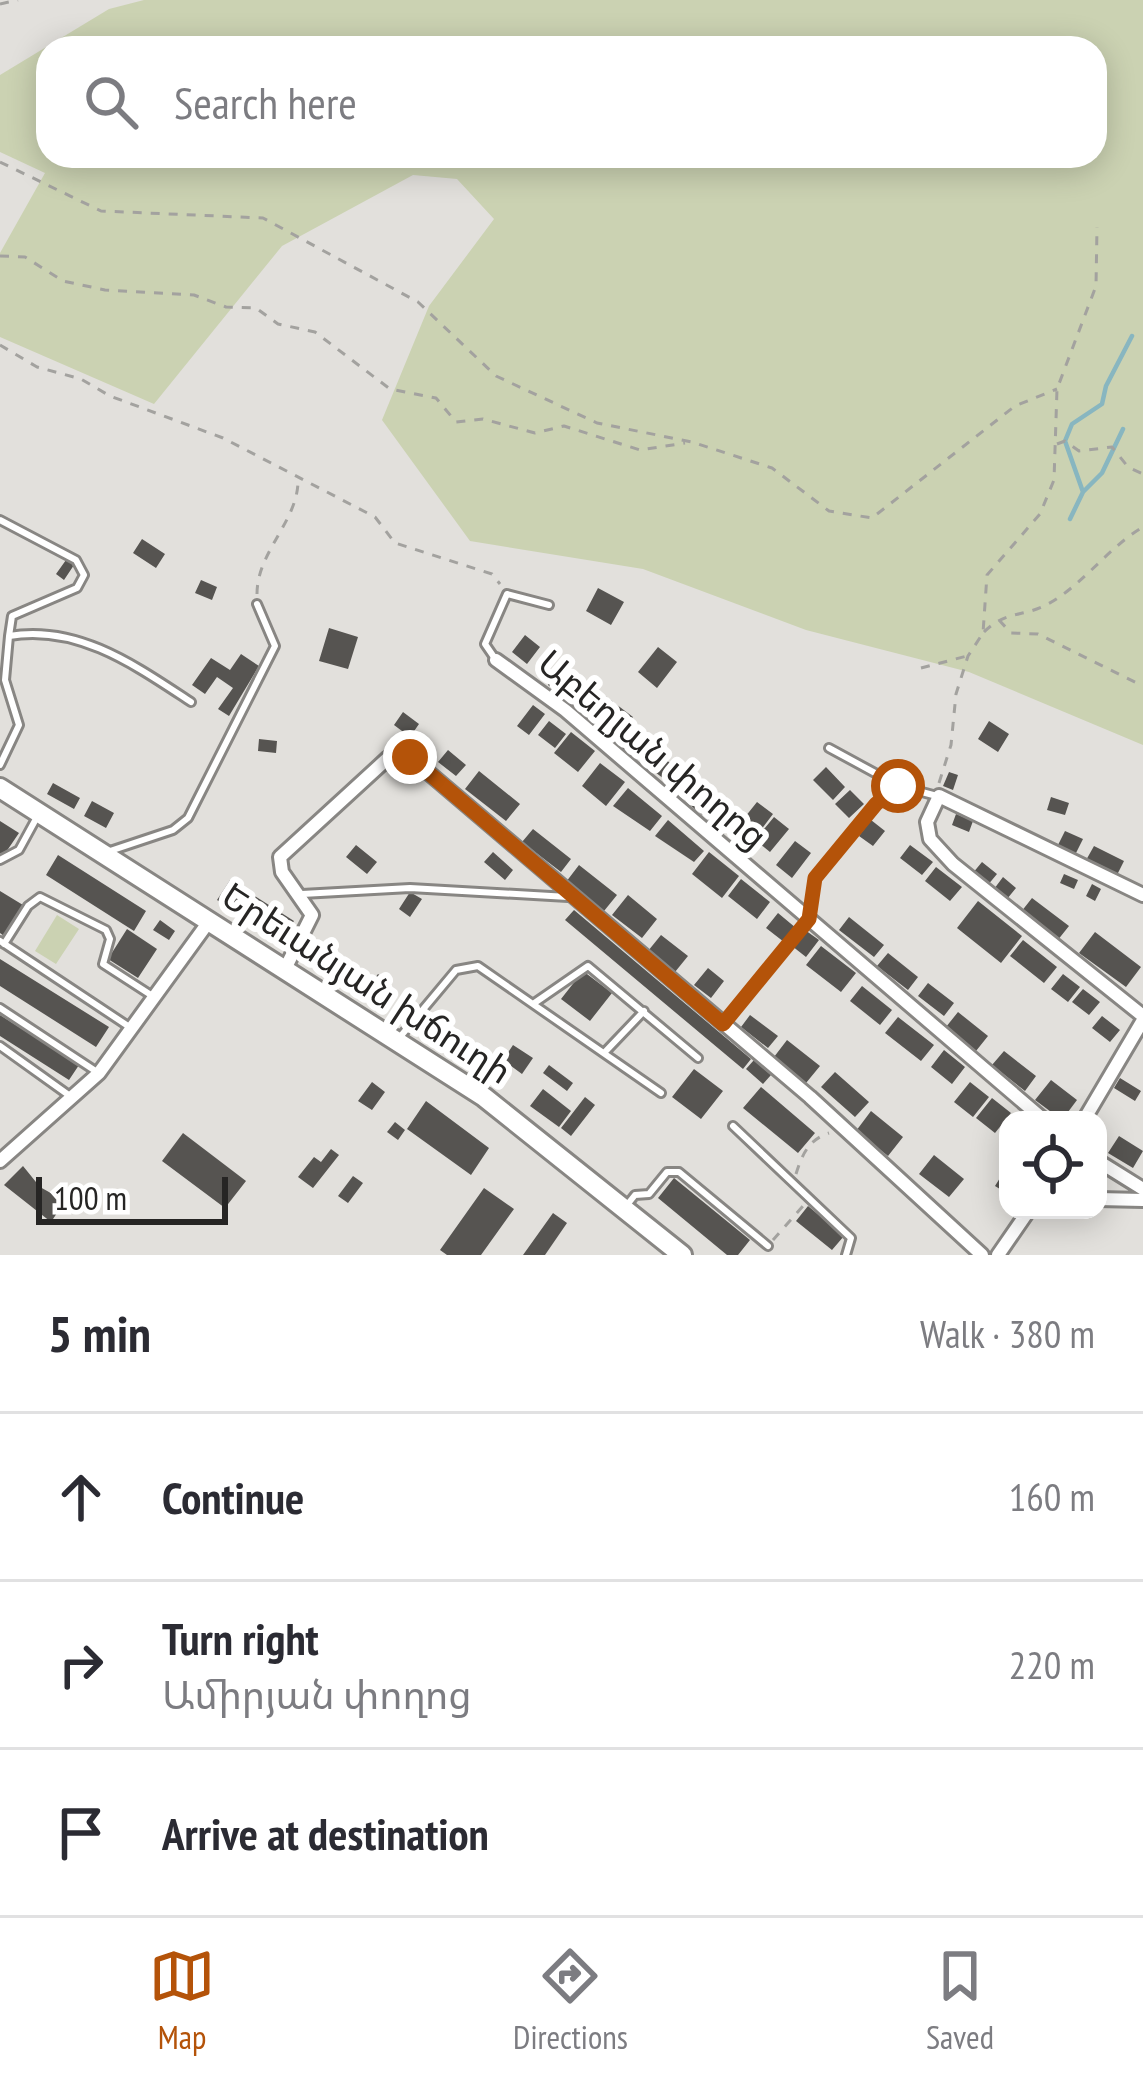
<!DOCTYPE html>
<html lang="en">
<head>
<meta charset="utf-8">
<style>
	body { margin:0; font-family:"PT Sans Narrow","Noto Sans Armenian",sans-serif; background:#f7f7f7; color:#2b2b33 }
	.controls { position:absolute; right:36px; bottom:36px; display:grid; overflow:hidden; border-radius:24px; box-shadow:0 6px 30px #0003 }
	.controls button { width:108px; height:108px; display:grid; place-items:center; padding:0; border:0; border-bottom:3px solid #e1e1e2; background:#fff; color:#2b2b33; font:60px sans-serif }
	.scale { position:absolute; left:36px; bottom:30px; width:192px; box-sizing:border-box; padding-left:12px; border:6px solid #262524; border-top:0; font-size:33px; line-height:42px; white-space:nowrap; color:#262524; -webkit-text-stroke:9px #fff; paint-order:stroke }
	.stop { position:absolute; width:36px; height:36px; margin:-27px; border:9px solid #b45309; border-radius:50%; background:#fff }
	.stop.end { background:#b45309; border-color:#fff; box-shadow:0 3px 12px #0008 }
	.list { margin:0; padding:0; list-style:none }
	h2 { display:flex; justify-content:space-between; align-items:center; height:156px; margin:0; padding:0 48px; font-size:51px }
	h2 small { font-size:39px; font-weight:400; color:#7c7c81 }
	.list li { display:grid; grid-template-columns:78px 1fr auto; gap:36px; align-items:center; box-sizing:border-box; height:168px; padding:0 48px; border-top:3px solid #e1e1e2 }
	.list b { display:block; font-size:45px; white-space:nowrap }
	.list p { margin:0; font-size:39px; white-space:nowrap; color:#7c7c81 }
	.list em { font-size:39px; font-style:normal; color:#7c7c81 }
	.icon { flex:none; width:66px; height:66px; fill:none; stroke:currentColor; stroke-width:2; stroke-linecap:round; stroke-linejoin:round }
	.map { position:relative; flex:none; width:1143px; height:1255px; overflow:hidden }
	.search { position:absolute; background:#fff; box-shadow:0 6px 30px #0003; left:36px; right:36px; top:36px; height:132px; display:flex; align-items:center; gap:30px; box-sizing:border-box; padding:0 42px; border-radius:36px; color:#7c7c81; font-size:45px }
	.sheet { height:660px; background:#fff }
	nav { display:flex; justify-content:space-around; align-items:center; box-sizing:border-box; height:168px; border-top:3px solid #e1e1e2; background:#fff; font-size:33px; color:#7c7c81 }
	nav a { display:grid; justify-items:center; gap:6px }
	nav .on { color:#b45309 }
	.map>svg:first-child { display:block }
	.green { fill:#cbd2b2; fill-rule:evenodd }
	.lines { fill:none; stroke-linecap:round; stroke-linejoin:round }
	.stream { stroke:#88b6c0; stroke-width:4.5 }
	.building { fill:#565451 }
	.service-casing { stroke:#888683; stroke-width:12 }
	.minor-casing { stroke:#888683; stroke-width:18 }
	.trunk-casing { stroke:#888683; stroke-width:24 }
	.path { stroke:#a3a29f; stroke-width:3; stroke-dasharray:9 9; stroke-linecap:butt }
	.service { stroke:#fff; stroke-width:6 }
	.minor { stroke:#fff; stroke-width:12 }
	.trunk { stroke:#fff; stroke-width:18 }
	.route { stroke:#b45309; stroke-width:15 }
	.labels { text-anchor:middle; stroke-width:12; stroke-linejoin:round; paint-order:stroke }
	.street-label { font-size:36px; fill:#262524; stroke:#fff }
</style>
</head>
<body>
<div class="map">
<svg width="1143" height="1255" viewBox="0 0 1143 1255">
	<rect width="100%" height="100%" fill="#e2e0dc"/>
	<!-- green -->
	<path class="green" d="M144,0H1143V745L969,672L806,630L643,569L470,541L382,420L429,306L494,219L457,179L413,175L282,246L154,404L0,337V253L45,173L0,152V75L109,9ZM48,48H1095V156H48Z
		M57,915L79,929L56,964L35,951Z"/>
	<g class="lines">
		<!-- stream -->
		<path class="stream" d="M1083,492L1102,473L1123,429
			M1070,519L1083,492L1065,441L1072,424L1102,404L1106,386L1132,336"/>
	</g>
	<!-- building -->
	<path class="building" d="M142,539L165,554L156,568L133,553Z
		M66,560L74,565L64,580L56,574Z
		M201,580L217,587L212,600L195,593Z
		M598,588L624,602L611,625L586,611Z
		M329,628L358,637L348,669L319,661Z
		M525,635L540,647L527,664L512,652Z
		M658,647L677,662L657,688L638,672Z
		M241,654L259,666L229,716L218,709L233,688L217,677L205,694L192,685L211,658L230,670Z
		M560,669L576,680L563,697L548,685Z
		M585,684L599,696L583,716L569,704Z
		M604,695L633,717L614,741L586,718Z
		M533,705L545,714L529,735L517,726Z
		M403,712L419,724L410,737L394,725Z
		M549,721L566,734L555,748L538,735Z
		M989,721L1009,734L998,752L978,739Z
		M627,731L647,747L637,760L616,744Z
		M571,732L595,751L578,772L554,753Z
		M259,739L277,741L276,753L258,751Z
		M448,750L466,765L456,776L438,762Z
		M661,756L678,769L668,782L651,769Z
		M600,763L625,782L606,806L582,786Z
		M826,767L845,787L833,800L813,780Z
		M479,771L520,804L506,821L465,789Z
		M682,772L696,783L685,797L671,786Z
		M949,772L958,775L953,790L943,786Z
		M53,783L80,798L74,809L47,794Z
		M628,788L662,816L650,831L613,806Z
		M704,788L726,805L712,823L690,805Z
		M850,790L864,804L849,818L835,804Z
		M1051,797L1069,803L1065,815L1047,810Z
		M92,801L114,813L106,828L84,816Z
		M757,802L773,814L757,835L741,822Z
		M956,814L973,821L969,832L952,825Z
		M774,817L789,829L770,852L755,840Z
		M668,820L704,851L694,862L655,836Z
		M871,820L885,831L873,846L859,836Z
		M0,821L19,833L4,855L0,853Z
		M533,829L571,859L561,872L522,842Z
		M1065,831L1083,839L1075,855L1057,847Z
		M795,841L811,853L792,878L776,865Z
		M356,845L377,862L367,874L346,857Z
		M910,845L933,862L922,875L900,858Z
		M1094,846L1124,861L1116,877L1085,862Z
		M493,852L513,870L505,880L484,862Z
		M709,852L739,876L722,898L692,874Z
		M58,855L146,911L134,931L46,875Z
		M982,862L997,874L987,886L972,874Z
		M579,865L617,895L604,911L566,882Z
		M936,867L962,887L950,901L925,881Z
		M1064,874L1078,880L1074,889L1060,883Z
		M1003,877L1016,888L1007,899L994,889Z
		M741,879L770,902L757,919L728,896Z
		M230,880L294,921L280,941L217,900Z
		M1092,884L1101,889L1095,901L1086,896Z
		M0,891L23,905L4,936L0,933Z
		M410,892L422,899L410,917L399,909Z
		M628,895L657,919L642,938L612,915Z
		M1032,898L1069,926L1057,941L1021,912Z
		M978,901L1022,936L1001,963L957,928Z
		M574,910L751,1059L743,1069L565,920Z
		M778,913L796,928L784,942L766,928Z
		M849,917L884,945L874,957L839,930Z
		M160,920L175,931L169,940L153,930Z
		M127,929L157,949L138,978L108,959Z
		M805,930L819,940L806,957L792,946Z
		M1095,932L1141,967L1126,987L1079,953Z
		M661,935L688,956L675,972L648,951Z
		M1023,940L1057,967L1044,983L1010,956Z
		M821,946L856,973L841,992L806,965Z
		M888,953L918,977L908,990L877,966Z
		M0,959L109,1027L96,1047L0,986Z
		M708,968L724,981L711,998L694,985Z
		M583,971L612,993L590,1021L561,999Z
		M378,974L391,984L383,996L369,986Z
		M1063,974L1080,987L1068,1002L1051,989Z
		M928,983L954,1003L944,1016L918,996Z
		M862,986L892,1010L880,1025L850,1001Z
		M1083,989L1100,1002L1089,1015L1072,1002Z
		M958,1012L988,1036L976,1051L946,1027Z
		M0,1015L79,1065L69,1080L0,1036Z
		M750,1015L778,1036L768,1048L741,1027Z
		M1102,1016L1120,1030L1110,1042L1092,1028Z
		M898,1017L934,1045L921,1061L885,1033Z
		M787,1040L820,1066L806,1083L774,1057Z
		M513,1045L533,1058L522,1074L503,1060Z
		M944,1050L965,1067L952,1084L931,1067Z
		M1004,1051L1036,1076L1025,1091L992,1065Z
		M754,1060L771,1075L763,1084L746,1069Z
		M549,1065L573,1083L567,1091L543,1073Z
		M694,1069L723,1091L701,1119L672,1097Z
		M835,1072L869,1102L855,1117L821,1087Z
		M1120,1078L1141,1091L1135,1101L1114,1088Z
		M1051,1080L1077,1100L1062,1120L1035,1100Z
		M372,1082L385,1092L372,1110L358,1101Z
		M970,1082L989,1097L973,1117L954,1102Z
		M761,1087L815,1133L798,1153L743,1108Z
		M543,1089L571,1111L559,1127L530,1106Z
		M585,1097L595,1105L571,1136L561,1128Z
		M992,1098L1011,1113L995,1133L976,1118Z
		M426,1101L489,1148L471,1175L407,1129Z
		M871,1111L903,1137L888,1156L856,1131Z
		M395,1122L405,1130L398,1140L387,1132Z
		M183,1133L246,1181L225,1208L162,1161Z
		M1119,1136L1143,1151L1133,1168L1108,1153Z
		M331,1149L339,1155L313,1188L298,1177L314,1157L321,1162Z
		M934,1155L964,1179L949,1197L919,1174Z
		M1008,1165V1194L995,1186Z
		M23,1166L40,1187L65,1201L51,1222L4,1185Z
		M353,1176L363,1183L348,1203L338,1196Z
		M674,1178L750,1240L738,1255H727L658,1198Z
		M484,1188L514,1209L481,1255H447L440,1250Z
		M808,1206L844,1236L832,1250L796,1221Z
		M553,1213L567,1223L545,1255H523Z"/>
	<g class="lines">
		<!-- service casing -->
		<g class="service-casing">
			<path id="service" d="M0,520L76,560L84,575L77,588L12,616L9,636
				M496,660L485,644L507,594L549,605
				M829,748L899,786
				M0,765L19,725L5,680L9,636C78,624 136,666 191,702
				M107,852L173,830L188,818L275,646L257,604
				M0,860L19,850L37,817
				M302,894L410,888L568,897
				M809,915L815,878L876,804L899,786L937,796
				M0,941L131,1028
				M4,944L28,906L40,897L106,930L110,939L103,964L154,997
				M533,1004L588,966L698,1058
				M0,1008L97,1072
				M400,1037L456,970L478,966L661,1093
				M0,1046L70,1096
				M604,1053L644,1011
				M733,1126L851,1238L846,1255
				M627,1205L635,1195L649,1194L667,1172H679L768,1246"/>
		</g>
		<!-- minor casing -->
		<g class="minor-casing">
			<path id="minor" d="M496,660L565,710L1044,1120
				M1143,895L939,796L927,822L930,839L953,864L1143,1016
				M286,967L312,915L282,872L280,857L388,758L410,757L810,1097L982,1255
				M1084,1120L1143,1020
				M0,1161L99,1073L210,920
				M1098,1161L1143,1189
				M1098,1199L1143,1200
				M998,1255L1029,1210"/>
		</g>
		<!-- trunk casing -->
		<g class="trunk-casing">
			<path id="trunk" d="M0,788L484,1097L682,1255"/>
		</g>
		<!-- path -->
		<path class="path" d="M0,4L18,0
			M0,162L101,211L263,218L418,302L496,376L597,423L692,442L772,468L829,511L872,518L1015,406L1057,389
			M0,256L25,257L63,281L105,290L194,295L226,307L256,308L278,324L315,332L390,389L436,398L456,422L483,419L535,433L564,426L640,450L685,443
			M0,345L37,367L81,379L110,396L223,438L375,517L395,543L492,574L500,584
			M1057,444L1065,441L1079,451L1112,447L1128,467L1143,474
			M257,594C257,552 297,522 298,482
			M999,620L1011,633L1038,634L1143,686
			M984,632C1005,611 1021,617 1044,606C1081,588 1107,548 1143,527
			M921,668L967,656
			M939,783L951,745L956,694L968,656L983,633L987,575L1040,514L1054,480L1057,389L1096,286L1097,227
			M732,1013L802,928
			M796,1174C802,1155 808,1140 829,1133
			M773,1240L803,1206"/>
		<!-- service -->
		<use href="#service" class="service"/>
		<!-- minor -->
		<use href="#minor" class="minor"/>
		<!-- trunk -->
		<use href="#trunk" class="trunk"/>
	</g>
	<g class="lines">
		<!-- route -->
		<path class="route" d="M410,757L723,1024L809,919L815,878L876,804L898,786"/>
	</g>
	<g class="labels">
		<!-- street labels -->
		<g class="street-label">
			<text transform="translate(653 749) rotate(40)" y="13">Աբեղյան փողոց</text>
			<text transform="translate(367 983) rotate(33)" y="13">Երեւանյան խճուղի</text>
		</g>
	</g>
</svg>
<div class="controls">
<button><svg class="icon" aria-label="locate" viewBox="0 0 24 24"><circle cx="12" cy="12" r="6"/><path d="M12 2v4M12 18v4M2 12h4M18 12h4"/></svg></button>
</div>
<div class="scale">100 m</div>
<div class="stop" style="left:898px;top:786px"></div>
<div class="stop end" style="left:410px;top:757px"></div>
<div class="search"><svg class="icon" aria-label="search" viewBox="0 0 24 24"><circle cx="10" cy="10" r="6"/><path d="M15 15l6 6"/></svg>Search here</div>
</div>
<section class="sheet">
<h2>5 min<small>Walk · 380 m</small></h2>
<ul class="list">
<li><svg class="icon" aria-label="ahead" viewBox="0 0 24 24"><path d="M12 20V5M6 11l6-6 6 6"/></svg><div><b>Continue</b></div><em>160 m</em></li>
<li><svg class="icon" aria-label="right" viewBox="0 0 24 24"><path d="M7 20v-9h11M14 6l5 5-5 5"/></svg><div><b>Turn right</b><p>Ամիրյան փողոց</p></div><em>220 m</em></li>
<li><svg class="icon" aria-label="arrive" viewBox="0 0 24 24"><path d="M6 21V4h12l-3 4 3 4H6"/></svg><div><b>Arrive at destination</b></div></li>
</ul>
</section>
<nav>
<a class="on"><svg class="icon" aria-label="map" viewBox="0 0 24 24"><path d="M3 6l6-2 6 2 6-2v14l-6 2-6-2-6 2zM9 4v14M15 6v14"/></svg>Map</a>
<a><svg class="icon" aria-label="directions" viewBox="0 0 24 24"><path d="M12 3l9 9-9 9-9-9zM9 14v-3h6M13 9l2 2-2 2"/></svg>Directions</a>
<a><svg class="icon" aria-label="saved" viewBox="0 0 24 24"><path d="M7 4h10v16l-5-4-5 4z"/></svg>Saved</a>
</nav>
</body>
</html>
